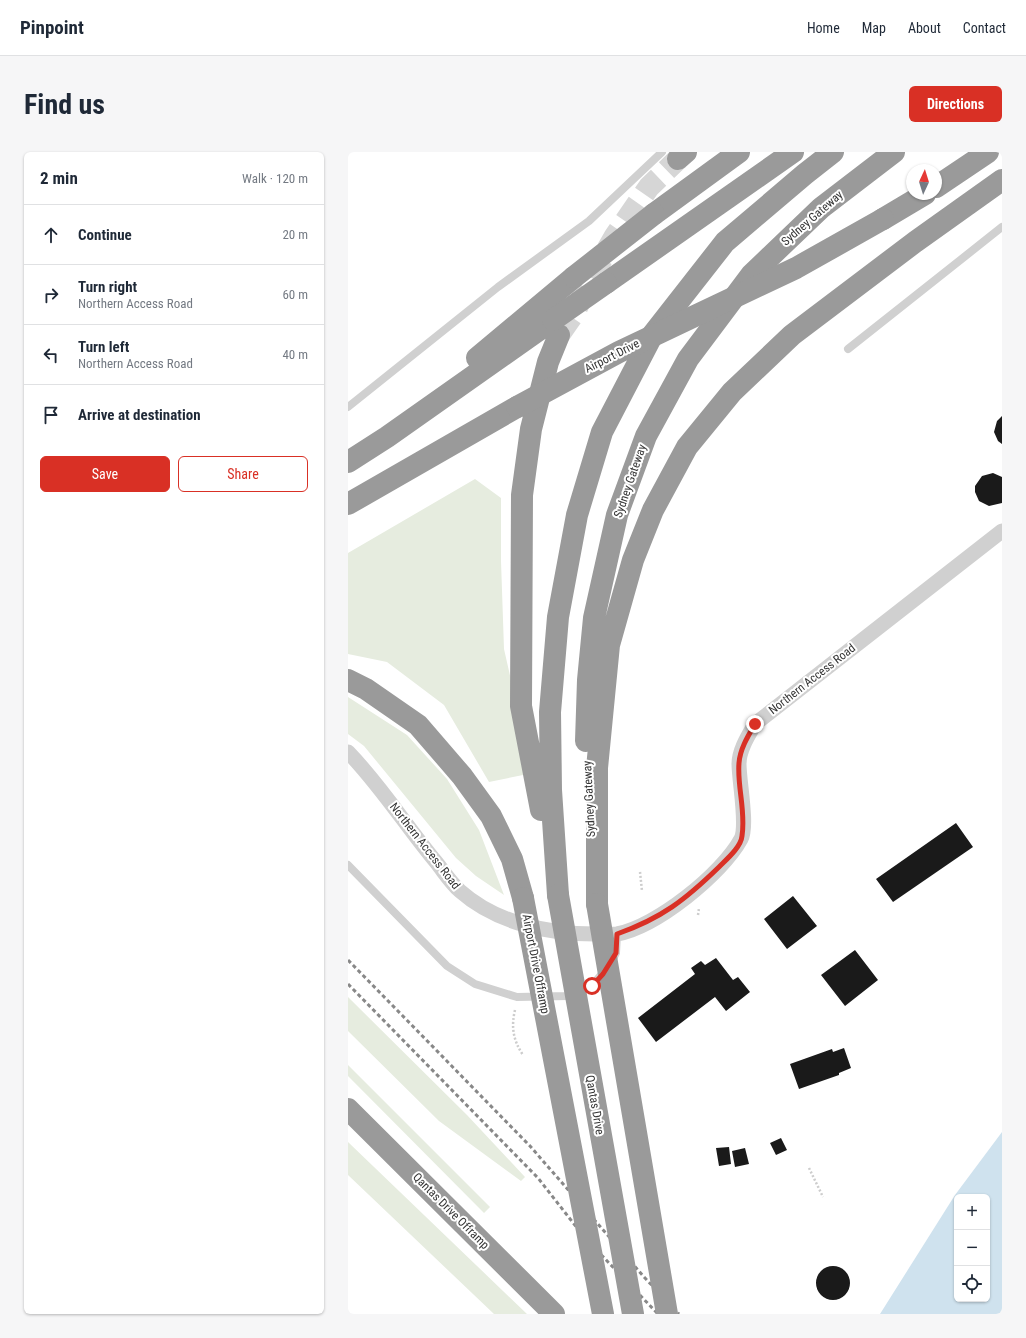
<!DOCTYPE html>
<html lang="en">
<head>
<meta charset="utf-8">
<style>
	body { margin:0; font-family:"Roboto Condensed",sans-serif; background:#f6f6f7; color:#1f2937 }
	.controls { position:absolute; right:12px; bottom:12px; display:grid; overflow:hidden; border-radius:6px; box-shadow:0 1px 3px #0004 }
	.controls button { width:36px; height:36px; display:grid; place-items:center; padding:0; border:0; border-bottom:1px solid #e0e1e3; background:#fff; color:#1f2937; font:20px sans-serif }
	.compass { position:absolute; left:558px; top:12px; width:36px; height:36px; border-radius:50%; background:#fff; box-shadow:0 1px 3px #0004; rotate:4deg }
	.stop { position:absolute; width:12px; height:12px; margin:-9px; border:3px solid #d93025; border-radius:50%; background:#fff }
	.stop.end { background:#d93025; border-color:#fff; box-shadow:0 1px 4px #0008 }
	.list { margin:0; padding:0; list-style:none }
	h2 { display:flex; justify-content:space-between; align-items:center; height:52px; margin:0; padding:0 16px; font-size:17px }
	h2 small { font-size:13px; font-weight:400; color:#747a83 }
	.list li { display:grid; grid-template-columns:26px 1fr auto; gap:12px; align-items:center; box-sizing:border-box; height:60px; padding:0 16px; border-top:1px solid #e0e1e3 }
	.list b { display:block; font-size:15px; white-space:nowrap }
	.list p { margin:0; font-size:13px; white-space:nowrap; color:#747a83 }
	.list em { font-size:13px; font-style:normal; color:#747a83 }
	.actions { display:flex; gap:8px; padding:12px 16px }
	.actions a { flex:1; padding:9px 0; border:1px solid #d93025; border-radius:6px; text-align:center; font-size:14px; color:#d93025 }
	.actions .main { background:#d93025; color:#fff }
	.icon { flex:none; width:22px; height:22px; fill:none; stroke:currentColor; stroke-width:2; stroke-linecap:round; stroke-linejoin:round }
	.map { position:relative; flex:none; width:654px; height:1162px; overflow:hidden; border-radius:6px }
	header { display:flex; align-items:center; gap:24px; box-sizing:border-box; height:56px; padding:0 20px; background:#fff; border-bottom:1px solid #e0e1e3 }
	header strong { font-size:19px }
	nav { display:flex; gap:22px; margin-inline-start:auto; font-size:14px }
	.intro { display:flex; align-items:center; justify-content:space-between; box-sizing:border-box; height:96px; padding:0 24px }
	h1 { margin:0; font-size:28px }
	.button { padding:10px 18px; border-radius:6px; background:#d93025; color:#fff; font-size:14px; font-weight:700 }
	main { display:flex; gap:24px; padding:0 24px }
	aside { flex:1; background:#fff; border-radius:6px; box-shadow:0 1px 3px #0004 }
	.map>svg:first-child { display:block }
	.green { fill:#e6ecdf }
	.water { fill:#cfe2ee; fill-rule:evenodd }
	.building { fill:#1a1a1a }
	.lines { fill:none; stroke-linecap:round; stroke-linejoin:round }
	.highway-tunnel { stroke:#d6d6d6; stroke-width:22; stroke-dasharray:22 11; stroke-linecap:butt }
	.path { stroke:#cdcdcd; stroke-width:2.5; stroke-dasharray:2 2; stroke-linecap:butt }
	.lane { stroke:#d0d0d0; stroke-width:8 }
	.street { stroke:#d0d0d0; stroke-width:15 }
	.highway { stroke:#9a9a9a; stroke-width:22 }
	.rail { stroke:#888; stroke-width:3; stroke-dasharray:4 3; stroke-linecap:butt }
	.highway-bridge { stroke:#9a9a9a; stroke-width:22 }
	.route { stroke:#d93025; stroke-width:5 }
	.labels { text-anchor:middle; stroke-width:4; stroke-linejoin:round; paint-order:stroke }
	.street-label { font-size:12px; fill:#333; stroke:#fff }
</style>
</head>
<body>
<header>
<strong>Pinpoint</strong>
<nav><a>Home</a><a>Map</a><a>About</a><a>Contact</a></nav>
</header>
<div class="intro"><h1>Find us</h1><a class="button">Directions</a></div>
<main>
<aside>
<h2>2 min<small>Walk · 120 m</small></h2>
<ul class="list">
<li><svg class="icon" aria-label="ahead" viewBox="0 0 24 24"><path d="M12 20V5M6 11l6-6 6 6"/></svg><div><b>Continue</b></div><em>20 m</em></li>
<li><svg class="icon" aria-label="right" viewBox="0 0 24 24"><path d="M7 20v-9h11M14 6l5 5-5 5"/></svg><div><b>Turn right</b><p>Northern Access Road</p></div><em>60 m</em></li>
<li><svg class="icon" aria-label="left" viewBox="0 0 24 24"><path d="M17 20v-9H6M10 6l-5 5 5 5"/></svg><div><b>Turn left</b><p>Northern Access Road</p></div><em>40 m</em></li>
<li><svg class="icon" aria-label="arrive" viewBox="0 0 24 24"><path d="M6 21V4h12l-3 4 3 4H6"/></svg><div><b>Arrive at destination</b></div></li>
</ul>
<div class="actions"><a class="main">Save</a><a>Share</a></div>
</aside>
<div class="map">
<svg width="654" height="1162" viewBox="0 0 654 1162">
	<rect width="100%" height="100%" fill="#fff"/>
	<!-- green -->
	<path class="green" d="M127,327L153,346V409L156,497L168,550L180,622L141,630L96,553L39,510L0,502V401Z
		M0,545L59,583L99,627L131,678L156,743L128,724L108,706L16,594L0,582Z
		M0,845L119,963L177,1025L173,1029L91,969L0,879Z
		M0,913L142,1055L136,1061L0,924Z
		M0,990L179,1162H146L0,1023Z"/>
	<!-- water -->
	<path class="water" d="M654,980V1162H532L607,1043ZM609,1045H639V1147H609Z"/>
	<!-- building -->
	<path class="building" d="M654,264V292L650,289L646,280L649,269Z
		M645,321L654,325V351L641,354L631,349L627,340V334L634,324Z
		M608,671L625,695L545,750L528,727Z
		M445,744L469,774L439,797L416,767Z
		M507,798L530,828L497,854L473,823Z
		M368,806L385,828L390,825L402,840L378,859L367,845L308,890L290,866L347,822L343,816L353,809L357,813Z
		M496,896L503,916L491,921V923L451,937L442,912L484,897L485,900Z
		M433,986L439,998L428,1003L422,991Z
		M381,995L383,1012L371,1014L368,996Z
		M397,996L401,1012L387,1015L384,999Z
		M468 1131a17 17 0 1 1 34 0a17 17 0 1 1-34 0Z"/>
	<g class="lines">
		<!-- highway-tunnel -->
		<path class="highway-tunnel" d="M211,183L227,160L239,133L267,84L301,35L330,7"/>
		<!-- path -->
		<path class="path" d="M292,720L294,739
			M350,763L351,756
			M167,858C163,875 165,888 175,903
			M461,1016L475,1045"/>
		<!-- lane -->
		<path class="lane" d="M500,197L654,75
			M0,255L150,135L241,69L314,0
			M0,713L99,814L127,832L169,845L220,844L244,834L257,818
			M265,807L268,801L269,782"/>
		<!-- street -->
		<path class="street" d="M0,600C33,634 58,674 88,710C96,720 103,731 112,739C148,771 200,782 247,782C254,782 262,783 269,782C308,775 374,722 393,687C400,674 391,629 391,612C391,598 400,584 407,572L654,379"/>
		<!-- highway -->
		<path class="highway" d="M330,7L338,0
			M588,35L640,0
			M306,62L391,0
			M535,67L577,42
			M258,131L445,0
			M129,206L226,125
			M0,310L39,285L205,168
			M0,352L169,255
			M0,528L18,537L70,573L114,624L143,664L164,707L175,746
			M238,589L240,528L246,466L269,363L298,284L340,207L403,123L473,56L546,0
			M193,658L173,554L174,343L183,277L200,210L211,183
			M210,743L203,638L202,560L210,465L229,363L254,280L305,182L377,90L457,22L485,0
			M249,752V616L261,493L285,408L305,358L339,295L384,240L444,183L567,90L654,28
			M0,957L206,1162"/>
		<!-- rail -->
		<path class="rail" d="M0,808L182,994L296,1125L331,1162
			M0,832L190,1026L237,1086L310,1162"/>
		<!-- highway-bridge -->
		<path class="highway-bridge" d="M226,125L306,62
			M205,168L258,131
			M169,255L271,200L448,116L535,67
			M210,743L285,1162
			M175,746L255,1162
			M249,752L319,1162"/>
	</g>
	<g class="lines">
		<!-- route -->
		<path class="route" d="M244,834L255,822L268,801L269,782C314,766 337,748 371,715C379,707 393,695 394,684C398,659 389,635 391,611C392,597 400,584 407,572"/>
	</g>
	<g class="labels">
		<!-- street labels -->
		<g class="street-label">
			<text transform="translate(464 66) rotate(-41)" y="4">Sydney Gateway</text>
			<text transform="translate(264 204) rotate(-27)" y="4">Airport Drive</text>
			<text transform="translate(282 329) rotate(-71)" y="4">Sydney Gateway</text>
			<text transform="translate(464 527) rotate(-38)" y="4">Northern Access Road</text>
			<text transform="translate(241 647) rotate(-93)" y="4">Sydney Gateway</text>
			<text transform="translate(77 694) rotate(52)" y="4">Northern Access Road</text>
			<text transform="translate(188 812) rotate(79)" y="4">Airport Drive Offramp</text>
			<text transform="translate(247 953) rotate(80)" y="4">Qantas Drive</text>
			<text transform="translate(103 1059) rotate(45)" y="4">Qantas Drive Offramp</text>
		</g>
	</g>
</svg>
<div class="controls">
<button>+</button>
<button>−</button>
<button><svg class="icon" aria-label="locate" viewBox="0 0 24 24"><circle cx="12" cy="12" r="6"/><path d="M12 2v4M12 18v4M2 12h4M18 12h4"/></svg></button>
</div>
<svg class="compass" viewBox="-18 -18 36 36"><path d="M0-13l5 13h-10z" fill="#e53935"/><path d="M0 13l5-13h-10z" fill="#747a83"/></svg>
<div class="stop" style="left:244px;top:834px"></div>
<div class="stop end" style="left:407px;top:572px"></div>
</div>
</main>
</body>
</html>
